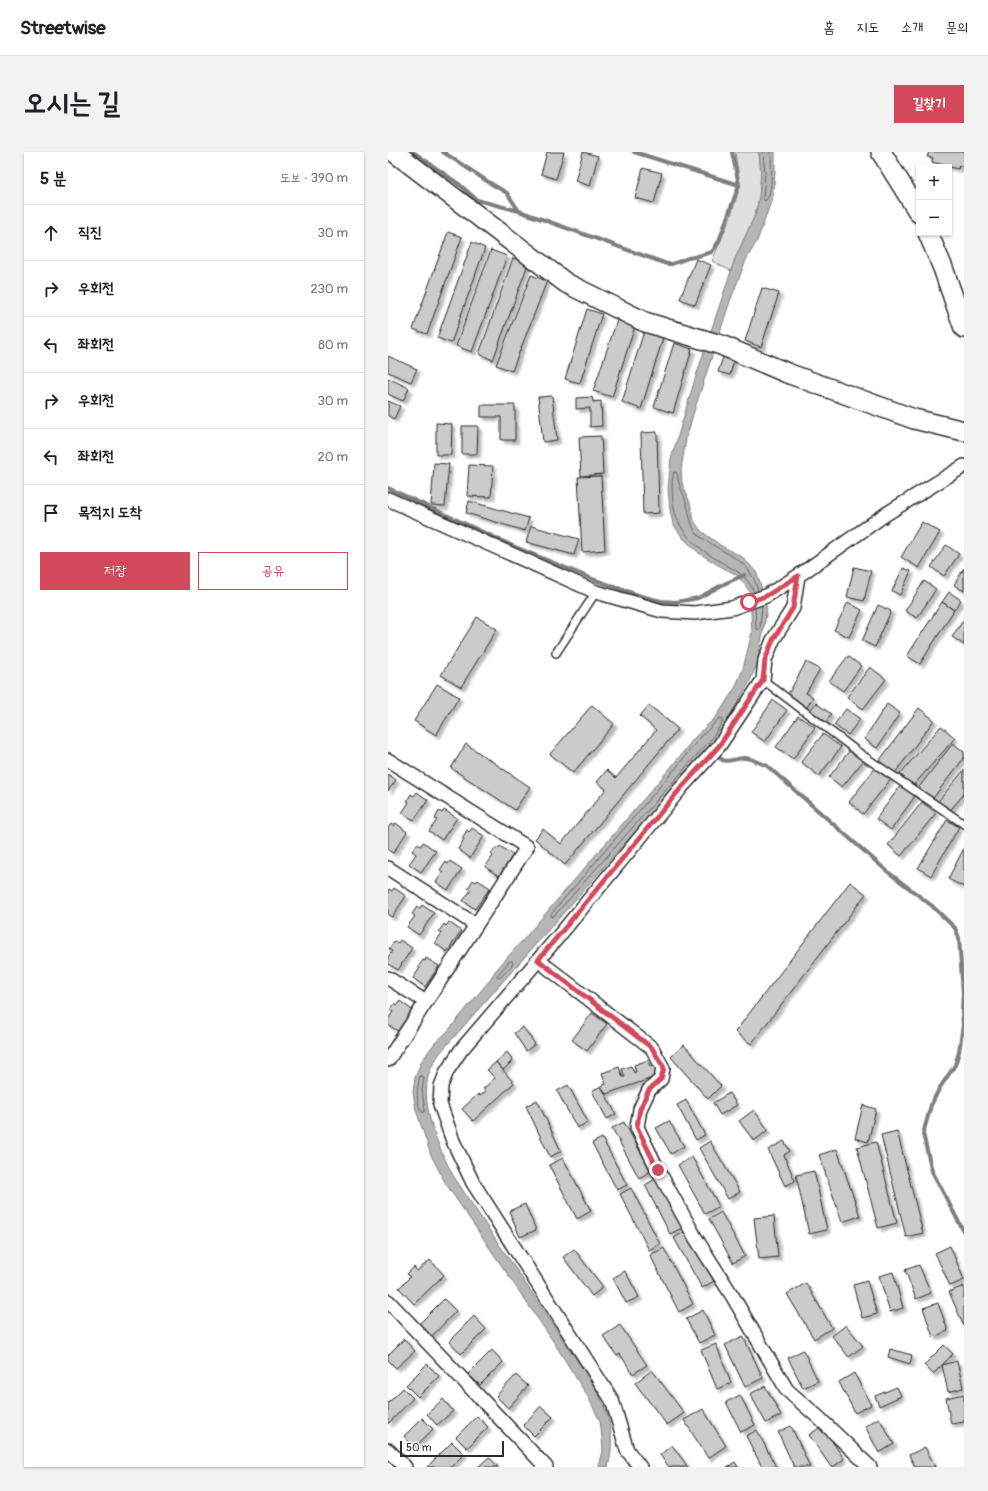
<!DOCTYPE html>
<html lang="ko">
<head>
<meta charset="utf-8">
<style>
	body { margin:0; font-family:Pangolin,"Poor Story",sans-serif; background:#f2f2f2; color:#202124 }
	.controls { position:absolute; right:12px; top:12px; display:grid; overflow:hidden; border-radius:0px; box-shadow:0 1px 3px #0004 }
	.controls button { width:36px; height:36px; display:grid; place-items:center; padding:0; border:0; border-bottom:1px solid #e0e0e0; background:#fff; color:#202124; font:20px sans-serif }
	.scale { position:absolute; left:12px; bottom:10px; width:104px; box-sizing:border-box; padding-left:4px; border:2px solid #2b2b2b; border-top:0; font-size:11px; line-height:14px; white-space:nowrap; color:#2b2b2b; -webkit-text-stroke:3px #fff; paint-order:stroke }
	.stop { position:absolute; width:12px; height:12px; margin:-9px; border:3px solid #d1495b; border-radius:50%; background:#fff }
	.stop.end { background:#d1495b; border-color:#fff; box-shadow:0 1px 4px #0008 }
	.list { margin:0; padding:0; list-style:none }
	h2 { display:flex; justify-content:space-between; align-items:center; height:52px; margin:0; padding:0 16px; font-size:17px }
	h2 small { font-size:13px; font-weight:400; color:#757577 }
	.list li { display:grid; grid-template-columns:26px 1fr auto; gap:12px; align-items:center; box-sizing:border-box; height:56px; padding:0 16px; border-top:1px solid #e0e0e0 }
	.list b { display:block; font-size:15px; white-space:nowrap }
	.list em { font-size:13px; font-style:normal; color:#757577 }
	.actions { display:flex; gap:8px; padding:12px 16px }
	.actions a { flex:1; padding:9px 0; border:1px solid #d1495b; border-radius:0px; text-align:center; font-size:14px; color:#d1495b }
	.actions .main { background:#d1495b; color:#fff }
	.icon { flex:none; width:22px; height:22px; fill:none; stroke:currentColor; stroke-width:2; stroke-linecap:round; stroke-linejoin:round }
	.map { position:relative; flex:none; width:576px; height:1315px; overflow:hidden; border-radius:0px }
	header { display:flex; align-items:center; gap:24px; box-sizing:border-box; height:56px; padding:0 20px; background:#fff; border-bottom:1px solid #e0e0e0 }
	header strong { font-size:19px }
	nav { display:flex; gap:22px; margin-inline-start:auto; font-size:14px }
	.intro { display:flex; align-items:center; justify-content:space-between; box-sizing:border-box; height:96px; padding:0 24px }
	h1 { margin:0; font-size:28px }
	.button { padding:10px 18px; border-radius:0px; background:#d1495b; color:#fff; font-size:14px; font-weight:700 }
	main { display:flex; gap:24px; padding:0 24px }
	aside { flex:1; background:#fff; border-radius:0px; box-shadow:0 1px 3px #0004 }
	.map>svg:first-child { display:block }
	.green { fill:#e0e0e0; stroke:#868686 }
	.water { fill:#b6b6b6; stroke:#7e7e7e }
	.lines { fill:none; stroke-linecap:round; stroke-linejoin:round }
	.shore { stroke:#636363; stroke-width:1 }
	.stream { stroke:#7e7e7e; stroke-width:4 }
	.building { fill:#cbcbcb; stroke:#2b2b2b; filter:url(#shadow) }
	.lane-casing { stroke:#2b2b2b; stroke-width:10 }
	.street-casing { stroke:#2b2b2b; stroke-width:16 }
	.secondary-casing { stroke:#2b2b2b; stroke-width:22 }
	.lane { stroke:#fff; stroke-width:7 }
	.street { stroke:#fff; stroke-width:13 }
	.secondary { stroke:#fff; stroke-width:19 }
	.route { stroke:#d1495b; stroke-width:5 }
</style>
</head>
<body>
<header>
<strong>Streetwise</strong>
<nav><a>홈</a><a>지도</a><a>소개</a><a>문의</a></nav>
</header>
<div class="intro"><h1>오시는 길</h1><a class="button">길찾기</a></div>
<main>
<aside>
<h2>5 분<small>도보 · 390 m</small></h2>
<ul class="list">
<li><svg class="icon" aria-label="ahead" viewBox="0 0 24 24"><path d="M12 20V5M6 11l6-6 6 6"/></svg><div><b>직진</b></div><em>30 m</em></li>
<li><svg class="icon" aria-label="right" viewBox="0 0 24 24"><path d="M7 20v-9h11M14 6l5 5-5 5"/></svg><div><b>우회전</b></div><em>230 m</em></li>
<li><svg class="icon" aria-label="left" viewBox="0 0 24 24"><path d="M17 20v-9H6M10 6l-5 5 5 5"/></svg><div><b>좌회전</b></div><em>80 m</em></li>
<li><svg class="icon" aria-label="right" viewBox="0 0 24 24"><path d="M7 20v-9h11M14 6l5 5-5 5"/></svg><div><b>우회전</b></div><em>30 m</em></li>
<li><svg class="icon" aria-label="left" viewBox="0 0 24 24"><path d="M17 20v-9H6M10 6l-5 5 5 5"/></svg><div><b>좌회전</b></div><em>20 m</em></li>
<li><svg class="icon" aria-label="arrive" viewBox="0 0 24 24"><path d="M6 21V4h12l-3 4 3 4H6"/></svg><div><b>목적지 도착</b></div></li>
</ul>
<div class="actions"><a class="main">저장</a><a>공유</a></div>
</aside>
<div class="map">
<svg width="576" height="1315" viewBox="0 0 576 1315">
	<defs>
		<filter id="shadow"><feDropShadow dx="3.5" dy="3.5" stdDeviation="1" flood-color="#0004"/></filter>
	</defs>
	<rect width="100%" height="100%" fill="#fff"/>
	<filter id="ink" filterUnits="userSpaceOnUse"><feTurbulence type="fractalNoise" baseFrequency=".025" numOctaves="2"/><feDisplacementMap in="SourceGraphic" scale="8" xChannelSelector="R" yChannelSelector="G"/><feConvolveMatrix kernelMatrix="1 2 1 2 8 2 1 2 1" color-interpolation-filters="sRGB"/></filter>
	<g filter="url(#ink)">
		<!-- green -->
		<path class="green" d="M347,0H371L373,21L371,46L367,63L347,107L343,119L324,109L343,64L352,33Z"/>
		<!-- water -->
		<path class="water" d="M371,0H387V21L385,44L369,89L358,108L342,149L306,259L298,287L293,317L294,331L302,351L306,369L313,379L332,393L354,405L361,412L368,420L372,431L379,457L375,480L369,512L362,529L350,550L328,588L51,902C48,908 43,914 41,921C31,953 51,997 66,1025C102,1080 140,1134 176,1189C190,1210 211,1237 219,1261C224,1278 225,1298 220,1315H211L215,1299L214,1285L212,1269L200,1245L165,1189L58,1032L43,1003L28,958L25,940L27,926L33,910L46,892L60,879L101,829L108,818L134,789L284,614L307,585L329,564L347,536L355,517L364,480L362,440L357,433L349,423L330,413L311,401L295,386L285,372L282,358L280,337L283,307L308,224L347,107L367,63L371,46L373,21Z"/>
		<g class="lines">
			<!-- shore -->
			<path class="shore" d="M375,0L377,21L375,47L377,49C386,41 383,12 383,0
				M366,440C359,423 348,419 333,410C309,396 288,379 285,350C284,340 283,329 286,320L289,321C291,335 295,340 299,353C302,363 302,373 309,382C312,385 316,387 319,389C343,406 362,407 370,439
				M367,456L368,476L370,478L372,476L374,453
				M332,566H334L335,569L324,586L166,764L163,765V762L287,617L310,588Z
				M122,809H124L125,812L113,825L110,826L109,824Z
				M32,924H34L36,926L34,938L37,959L35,961C27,953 29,935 32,924Z"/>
			<!-- stream -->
			<path class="stream" d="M25,0L72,33L89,48L131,59
				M55,0L102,31L119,41L131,59L279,112H284L300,106L306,105L324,100L331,89L351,33L344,0
				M246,0L351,33
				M0,336L125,394L207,428L253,444L273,449L288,450L310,446L336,432L356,423
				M327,601C337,615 344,606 356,606C364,606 371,611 378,613L500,720L543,753L567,776L571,786L575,841L574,859L575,873L571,900L567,913L551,937L543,953L535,982L544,1019L576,1080"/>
		</g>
		<!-- building -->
		<path class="building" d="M159,0H176L168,27L153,22Z
			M195,0L210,4L202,34L187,29Z
			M541,0H576V15L571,13L570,17L544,10L545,6L539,5Z
			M255,16L274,21L266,51L247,46Z
			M60,80L74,85L39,182L25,177Z
			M84,90L97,96L63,191L49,186Z
			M103,98L119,104L84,200L68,194Z
			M125,106L140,112L105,208L91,202Z
			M308,107L323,113L307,153L292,147Z
			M143,123L159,129L124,219L108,213Z
			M374,136L391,141L373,195L357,189Z
			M199,157L214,162L192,231L177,227Z
			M229,168L247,174L224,245L205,239Z
			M256,179L275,186L253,257L234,250Z
			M286,191L304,197L285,261L266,255Z
			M0,204L29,217L23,230L0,220Z
			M335,205L346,208L342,223L330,220Z
			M0,226L21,236L15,249L0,242Z
			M164,244L169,288L155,290L150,245Z
			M204,245L205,250L213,249L214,274L202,275V256L188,257V246Z
			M0,249L12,254L6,267L0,264Z
			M93,253H127V288H113V265H93Z
			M48,271L64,272L63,303H48Z
			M74,274H90L89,302H74Z
			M269,280L271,361L255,362L253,281Z
			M213,284L215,322L193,324L191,285Z
			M46,311L61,312L57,354L43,353Z
			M81,313L105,314L103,345L79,344Z
			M213,324L217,398L194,400L190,325Z
			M81,349L141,366L137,379L78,361Z
			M534,370L552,380L531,416L513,405Z
			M143,374L191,387L186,403L138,390Z
			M558,393L571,402L556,424L543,415Z
			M466,415L483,419L476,449L459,445Z
			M515,416L523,419L512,443L504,439Z
			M576,416V439L566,433Z
			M536,429L548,437L529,466L517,459Z
			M561,440L573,448L566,458L554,450Z
			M460,450L474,458L461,485L446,478Z
			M554,450L566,458L532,512L519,504Z
			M490,453L503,459L487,495L474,489Z
			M89,465L109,477L73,535L53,523Z
			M576,467V493L564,485Z
			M460,504L473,514L455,539L441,529Z
			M418,510L432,517L418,541L425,545L418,557L398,546Z
			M482,515L498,527L475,557L459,545Z
			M49,532L71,545L48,583L26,569Z
			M385,548L399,558L377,590L363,580Z
			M428,551L443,562L437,571L421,560Z
			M499,552L512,561L489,596L476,587Z
			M204,553L226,572L185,621L162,602Z
			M261,553L290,577L177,713L147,687L155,677L173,692L218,637L209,630L219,618L228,626L268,578L252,564Z
			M531,556L546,568L507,621L491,609Z
			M458,557L472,567L460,583L446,573Z
			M410,564L427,575L405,607L388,595Z
			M553,574L567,586L525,634L512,622Z
			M435,582L453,595L431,624L413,610Z
			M565,591L576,600V606L542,650L528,639Z
			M78,592L142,635L127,658L63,616Z
			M462,598L475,609L454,635L441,625Z
			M488,615L503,627L475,662L461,650Z
			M576,618V642L558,663L547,653Z
			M0,622L8,628L0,639Z
			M513,633L527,644L503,678L488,667Z
			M29,640L40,648L26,668L14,661L21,650L19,649L23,642L26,644Z
			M534,650L548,661L513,704L500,693Z
			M56,658L69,666L54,688L41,679L49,668L47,667L51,659L54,661Z
			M559,668L571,675L543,724L530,716Z
			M8,671L19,680L5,701L0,698V676L3,672L6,674Z
			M84,676L96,684L82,706L70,697L76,687L74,686L79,678L81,680Z
			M35,690L48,699L33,720L21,712L28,702L24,699L29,692L33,694Z
			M112,694L125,703L111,724L97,715L105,704L103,702L107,696L109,697Z
			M576,696V735L560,727Z
			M62,709L74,717L60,738L48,730L55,720L52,718L57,710L60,712Z
			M85,728L88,730L90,728L102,736L87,757L75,749L83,738L80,736Z
			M462,730L478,742L363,892L347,880Z
			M6,736L18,744L4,765L0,763V739L1,737L4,739Z
			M34,753L46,761L31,783L19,775L27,764L24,762L29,755L32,757Z
			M61,770L73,779L59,800L47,791L54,781L51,779L56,772L58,774Z
			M12,788L24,796L10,818L0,812V805L4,799L1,797L6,789L10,791Z
			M38,806L51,814L37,835L25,826L32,816L30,815L35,808L37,809Z
			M12,849L24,858L10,879L0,873V867L5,860L2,858L7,851L9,853Z
			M204,861L219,872L199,899L184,888Z
			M135,875L147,892L138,899L126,881Z
			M296,893L333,934L320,947L283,905Z
			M119,900L125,908L115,918L108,910Z
			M260,908L262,915L267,914L270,924L218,942L213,934L218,932L214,921L231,915L235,925H237L234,917L243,914L246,921L248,920L246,913Z
			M108,910L126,931L85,969L74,957L90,942L92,944L98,939L95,937L107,926L99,918Z
			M180,933L200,970L189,976L169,939Z
			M213,934L228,962L219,967L204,939Z
			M341,941L349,953L332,963L325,951Z
			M149,948L173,999L162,1005L138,954Z
			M298,948L317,983L308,988L289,953Z
			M475,953L488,957L480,990L467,986Z
			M366,958L380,978L366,989L351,969Z
			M281,969L296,994L283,1002L268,976Z
			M236,970L263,1019L251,1026L224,976Z
			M509,979L535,1081L518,1085L493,983Z
			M214,986L239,1033L229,1038L204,991Z
			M322,989L352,1040L340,1047L311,996Z
			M396,989L402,999L396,1003L407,1029L397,1034L380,998Z
			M488,990L509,1071L490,1076L469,995Z
			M449,997L472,1064L454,1070L431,1003Z
			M304,1005L331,1054L317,1062L290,1013Z
			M175,1006L203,1059L189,1067L161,1013Z
			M426,1019L439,1078L421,1082L408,1023Z
			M269,1026L294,1076L282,1082L257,1033Z
			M243,1036L272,1092L261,1098L232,1042Z
			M137,1052L148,1078L132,1085L121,1059Z
			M333,1060L357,1104L345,1111L321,1067Z
			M386,1064L390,1105L371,1107L366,1066Z
			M298,1079L326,1129L314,1136L286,1086Z
			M562,1094L576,1128L562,1134L547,1101Z
			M276,1096L305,1152L291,1160L262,1103Z
			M186,1097L215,1135L204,1144L175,1105Z
			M42,1108L56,1123L26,1152L11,1136L22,1125L19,1122L26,1115L29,1119Z
			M531,1113L543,1141L528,1147L517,1118Z
			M237,1119L251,1145L238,1151L225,1126Z
			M505,1120L515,1156L502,1160L491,1124Z
			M479,1129L489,1162L474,1166L465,1133Z
			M418,1131L444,1176L426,1187L399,1142Z
			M576,1134V1174L561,1140Z
			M56,1147L68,1159L44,1184L31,1172Z
			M550,1151L560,1179L545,1185L535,1156Z
			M315,1158L327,1183L311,1191L298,1167Z
			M86,1164L98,1177L73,1202L61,1189Z
			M232,1173L259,1213L245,1222L232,1202L229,1204L215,1184Z
			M458,1173L475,1194L461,1205L444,1184Z
			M355,1184L375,1226L357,1235L337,1193Z
			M16,1187L27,1199L8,1216L0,1208V1203Z
			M328,1192L343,1231L329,1237L313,1198Z
			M556,1193L565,1202L545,1222L536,1213Z
			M502,1197L524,1203L522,1212L500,1205Z
			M104,1198L115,1210L92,1233L80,1222Z
			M415,1198L430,1229L415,1236L400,1206Z
			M569,1209L575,1236L560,1240L554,1213Z
			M39,1212L51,1224L30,1245L18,1233Z
			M264,1218L296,1261L279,1273L247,1231Z
			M466,1221L483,1253L467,1261L451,1230Z
			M128,1223L140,1234L120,1256L108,1244Z
			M377,1234L393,1263L378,1271L362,1242Z
			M509,1235L513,1244L491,1254L487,1244Z
			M15,1236L25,1246L0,1272V1251Z
			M576,1242V1270L563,1272L558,1246Z
			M352,1243L367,1273L353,1280L338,1250Z
			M55,1247L65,1259L49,1273L39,1262Z
			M153,1254L165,1265L146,1284L135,1273Z
			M315,1257L338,1294L320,1306L296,1268Z
			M89,1264L100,1275L79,1296L68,1285Z
			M34,1266L45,1277L26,1296L16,1284Z
			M491,1266L506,1292L491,1301L477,1274Z
			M403,1274L422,1315H406L390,1280Z
			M434,1274L456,1307L445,1315H443L421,1283Z
			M369,1278L388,1315H374L358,1284Z
			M64,1290L76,1302L63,1315H39Z
			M284,1293L300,1315H281L272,1303Z
			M537,1295L547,1315H527L521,1303Z
			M101,1305L110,1315H90Z
			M347,1310L350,1315H339Z"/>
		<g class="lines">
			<!-- lane casing -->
			<g class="lane-casing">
				<path id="lane" d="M168,501L208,440
					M375,528L474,603L576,672"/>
			</g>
			<!-- street casing -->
			<g class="street-casing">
				<path id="street" d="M0,347L208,440L274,459L307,461L344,456L378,444L410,424L498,362L576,314
					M0,608L139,695L0,908
					M0,716L88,773
					M150,808L264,896L275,916L273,927L261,938L252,957L249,975L270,1018L307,1085L345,1145L399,1238L430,1265L482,1315
					M0,826L38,850
					M0,1149L158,1315
					M0,1298L17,1315
					M252,1315L239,1298L224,1248L85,1031L65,989L52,952L53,934L59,919L73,898L170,785L293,636L331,594L375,528L377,508L385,488L405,456L410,424"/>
			</g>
			<!-- secondary casing -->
			<g class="secondary-casing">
				<path id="secondary" d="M6,0L178,131L257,170L333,193L399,221L526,267L576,279
					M493,0L531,61
					M540,81L555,116L576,176"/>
			</g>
			<!-- lane -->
			<use href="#lane" class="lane"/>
			<!-- street -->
			<use href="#street" class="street"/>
			<!-- secondary -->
			<use href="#secondary" class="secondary"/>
		</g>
	</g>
	<g class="lines" filter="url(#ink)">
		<!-- route -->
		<path class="route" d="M270,1018L249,975L252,957L261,938L273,927L276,916L264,896L150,808L293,636L331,594L375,528L377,508L385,488L405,456L410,424L378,444L361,450"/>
	</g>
</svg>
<div class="controls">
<button>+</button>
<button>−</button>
</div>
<div class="scale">50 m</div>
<div class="stop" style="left:361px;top:450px"></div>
<div class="stop end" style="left:270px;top:1018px"></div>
</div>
</main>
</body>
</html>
